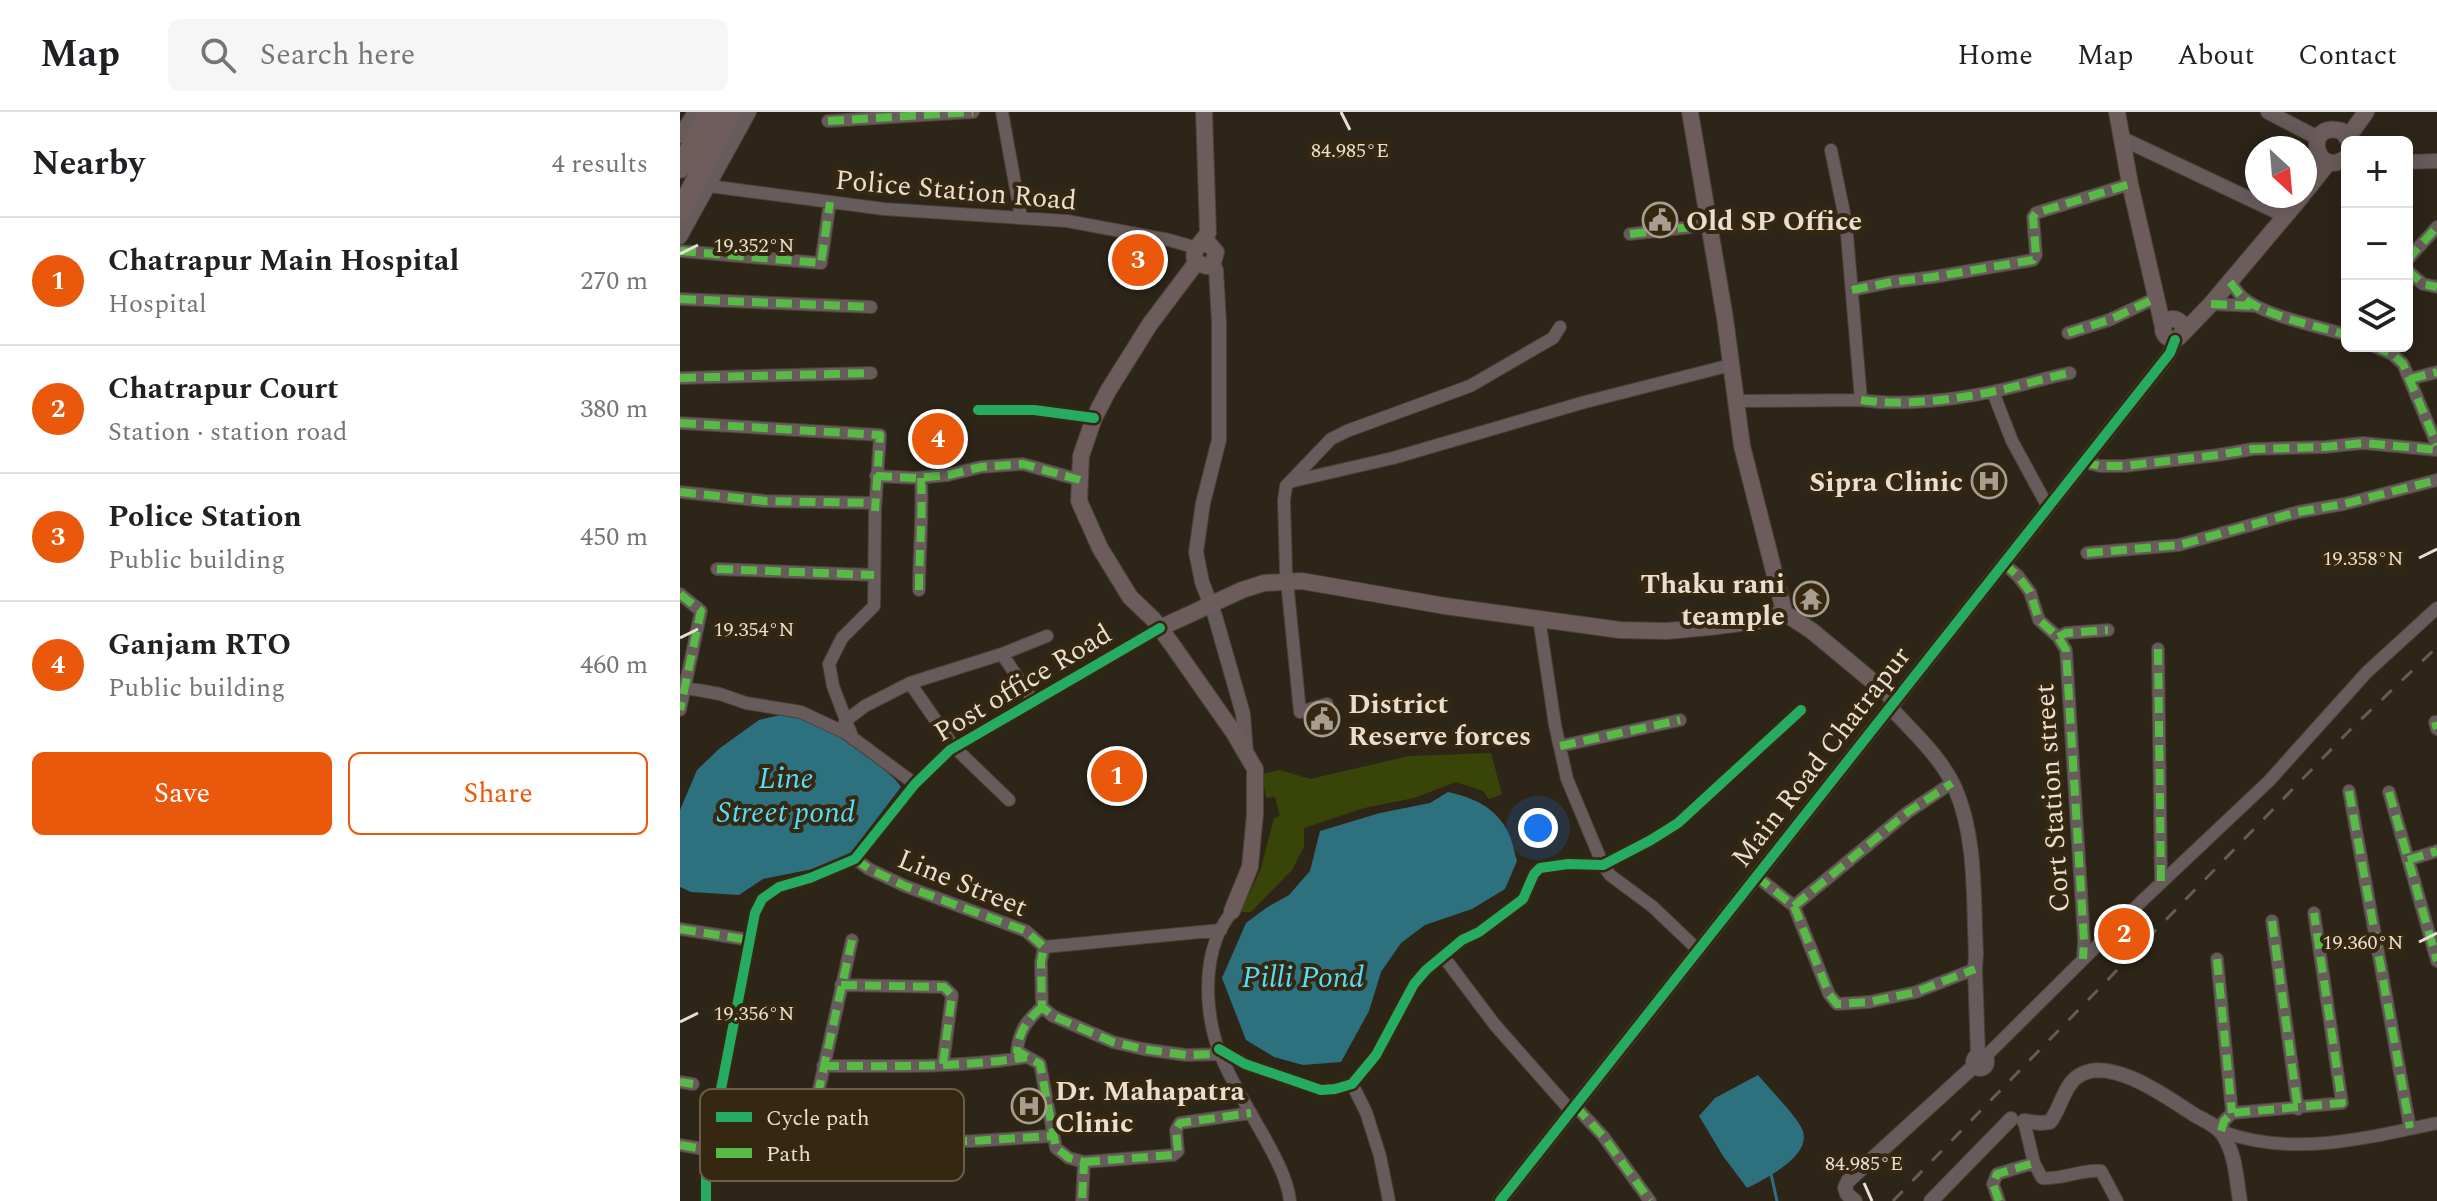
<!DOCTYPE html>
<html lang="en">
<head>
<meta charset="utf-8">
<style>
	body { margin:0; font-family:Spectral,serif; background:#f6f6f6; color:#202124 }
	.controls { position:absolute; right:24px; top:24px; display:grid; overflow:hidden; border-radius:12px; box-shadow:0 4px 20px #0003 }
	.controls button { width:72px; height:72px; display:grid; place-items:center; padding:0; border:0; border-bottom:2px solid #e0e0e0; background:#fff; color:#202124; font:40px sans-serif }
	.compass { position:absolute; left:1565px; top:24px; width:72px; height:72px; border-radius:50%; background:#fff; box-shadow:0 4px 20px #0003; rotate:154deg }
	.you { position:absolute; left:858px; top:716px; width:28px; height:28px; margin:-20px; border:6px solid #fff; border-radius:50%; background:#1a73e8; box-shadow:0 0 0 12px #1a73e833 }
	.badge { display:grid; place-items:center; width:52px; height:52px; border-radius:50%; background:#ea580c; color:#fff; font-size:26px; font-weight:700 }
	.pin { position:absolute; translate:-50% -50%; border:4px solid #fff; box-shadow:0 2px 8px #0006 }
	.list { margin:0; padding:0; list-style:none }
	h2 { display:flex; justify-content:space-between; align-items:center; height:104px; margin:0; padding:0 32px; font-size:34px }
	h2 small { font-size:26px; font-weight:400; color:#757577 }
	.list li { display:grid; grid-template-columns:52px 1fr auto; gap:24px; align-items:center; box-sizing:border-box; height:128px; padding:0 32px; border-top:2px solid #e0e0e0 }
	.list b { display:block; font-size:30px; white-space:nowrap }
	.list p { margin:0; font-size:26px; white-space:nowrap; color:#757577 }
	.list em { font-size:26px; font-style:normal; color:#757577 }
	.actions { display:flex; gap:16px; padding:24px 32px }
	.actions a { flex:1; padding:18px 0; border:2px solid #ea580c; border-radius:12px; text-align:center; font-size:28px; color:#ea580c }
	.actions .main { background:#ea580c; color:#fff }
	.icon { flex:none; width:44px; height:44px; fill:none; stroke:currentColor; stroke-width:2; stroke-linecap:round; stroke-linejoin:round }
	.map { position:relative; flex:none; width:1757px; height:1089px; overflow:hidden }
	header { display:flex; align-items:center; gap:48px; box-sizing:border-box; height:112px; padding:0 40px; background:#fff; border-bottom:2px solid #e0e0e0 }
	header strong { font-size:38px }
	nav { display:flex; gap:44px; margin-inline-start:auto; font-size:28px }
	.search { width:560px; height:72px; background:#f6f6f6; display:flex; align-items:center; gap:20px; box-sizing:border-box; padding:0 28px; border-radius:12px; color:#757577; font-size:30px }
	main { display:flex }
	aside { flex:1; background:#fff }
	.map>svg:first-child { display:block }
	.green { fill:#394508 }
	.water { fill:#2d707e }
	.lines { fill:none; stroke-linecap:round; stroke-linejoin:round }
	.stream { stroke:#2d707e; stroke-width:3 }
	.minor-casing { stroke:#494237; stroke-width:14 }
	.tertiary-casing { stroke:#494237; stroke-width:16 }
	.secondary-casing { stroke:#494237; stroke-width:18 }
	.trunk-casing { stroke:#494237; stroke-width:22 }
	.minor { stroke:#685b5c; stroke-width:12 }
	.tertiary { stroke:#685b5c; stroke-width:14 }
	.secondary { stroke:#6c5c5c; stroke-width:16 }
	.trunk { stroke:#6e5d5c; stroke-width:20 }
	.rail { stroke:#655c58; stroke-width:3; stroke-dasharray:14 14; stroke-linecap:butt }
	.quiet { stroke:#58b947; stroke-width:8; stroke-dasharray:16 8; stroke-linecap:butt }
	.cycleway-casing { stroke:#352710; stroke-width:15 }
	.cycleway { stroke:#26ab63; stroke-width:10 }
	.ticks { fill:none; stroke:#e8dfd1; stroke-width:3 }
	.labels { text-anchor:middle; stroke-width:8; stroke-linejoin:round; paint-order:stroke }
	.street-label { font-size:28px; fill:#e8dfd1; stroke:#352710 }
	.poi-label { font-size:28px; font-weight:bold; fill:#e8dfd1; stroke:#352710; text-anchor:start }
	.water-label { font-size:30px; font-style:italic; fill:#52dffd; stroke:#352710 }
	.key { fill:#352710; stroke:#6b5e4a; stroke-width:2 }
	.key-label { font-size:22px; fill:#e8dfd1 }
	.ticks-label { font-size:20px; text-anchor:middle; fill:#e8dfd1; stroke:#352710; stroke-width:8; stroke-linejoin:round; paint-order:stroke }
</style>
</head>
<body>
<header>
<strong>Map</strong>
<div class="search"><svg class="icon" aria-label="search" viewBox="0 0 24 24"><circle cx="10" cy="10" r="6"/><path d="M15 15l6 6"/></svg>Search here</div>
<nav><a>Home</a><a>Map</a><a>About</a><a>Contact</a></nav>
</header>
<main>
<aside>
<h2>Nearby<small>4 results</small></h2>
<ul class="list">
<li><span class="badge">1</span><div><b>Chatrapur Main Hospital</b><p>Hospital</p></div><em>270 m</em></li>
<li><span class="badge">2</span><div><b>Chatrapur Court</b><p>Station · station road</p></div><em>380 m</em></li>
<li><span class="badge">3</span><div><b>Police Station</b><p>Public building</p></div><em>450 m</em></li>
<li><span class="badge">4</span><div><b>Ganjam RTO</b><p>Public building</p></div><em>460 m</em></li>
</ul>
<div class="actions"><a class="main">Save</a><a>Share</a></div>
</aside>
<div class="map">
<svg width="1757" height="1089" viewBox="0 0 1757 1089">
	<rect width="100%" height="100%" fill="#2d2518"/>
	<!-- green -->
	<path class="green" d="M811,641L822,682L809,687L803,679L776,670L734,686L684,696L624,716V735L612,758L571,800H560L580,759L594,706L600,704L595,685L586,686L582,662L600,658L630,667L729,644Z"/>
	<!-- water -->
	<path class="water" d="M100,603C110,605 123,606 132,609C151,617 212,659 221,675L166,747L133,757L83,767L59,783L11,780L0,775V698L17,658L40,636L79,608Z
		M768,680C792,685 815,695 827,718C832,727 834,739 837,749L825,777L792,797L745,813L721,831L701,860L689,899L661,950L623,953L594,945L566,928L542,866L566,811L586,796L609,783L630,759L640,719L700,701L750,691Z
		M1078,963C1088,975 1117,1005 1122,1017C1134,1043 1085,1067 1067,1076L1043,1044L1019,1004L1035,986Z"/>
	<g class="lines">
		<!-- stream -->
		<path class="stream" d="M1091,1062L1097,1089"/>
		<!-- minor casing -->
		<g class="minor-casing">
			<path id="minor" d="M322,0L341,105
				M148,9L293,0
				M29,74L204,97L387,109L489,128L517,136
				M950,122L1029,113
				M0,139L141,151L150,90
				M1727,148L1757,115
				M1727,158L1743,172L1757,175
				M1550,170C1554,175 1558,181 1562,185C1584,204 1638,214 1667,223
				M1172,178L1212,170L1253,165L1353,148L1356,143L1353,105L1356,101L1450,72
				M0,187L191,195
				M1531,192L1575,194
				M1388,221L1429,208L1476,186
				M1694,234L1712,242L1723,252L1757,333
				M0,266L191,261
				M1730,267L1757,260
				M1313,280L1332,329L1368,395
				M1181,288C1220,294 1272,288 1311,280C1338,275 1363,266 1390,261
				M1056,289L1181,288L1166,111L1151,38
				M298,298H354L414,306
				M0,311L200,323L195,399L194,494L162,526L149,552L153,574L173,627
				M1403,350L1420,354H1444L1538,343L1573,337L1645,335L1683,331L1757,338
				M196,364L236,366L268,363L301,355L343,352L400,368
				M613,369L713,346L905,290L1051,253
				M0,380L85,389L195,391
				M1407,441L1499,433L1618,400L1664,392L1757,368
				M1323,451L1338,464L1350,480L1359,508L1378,525L1386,538L1404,828L1403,847
				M37,457L194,463
				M239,478C239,440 243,403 241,366
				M0,482L21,499L0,598
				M859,506L875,613L887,667L923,753L930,763L973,795L1018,838
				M1378,525L1386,521L1428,518
				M1478,537L1481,771
				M322,542L367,524
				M230,571L274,635L329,688
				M0,575L40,582L66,591L121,600L166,621L235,672
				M647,592L620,600L606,459L604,388L606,374L651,327L667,319L790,274L873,226L880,215
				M165,609L185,594L230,571L322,542L354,590
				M1755,610L1757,617
				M880,634L1000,608
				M1669,679L1730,1016
				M1709,680L1757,849
				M175,747L189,757L225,774L346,819L364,835L361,850L362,895L373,904L433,930L463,937L506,943L541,942
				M1728,748L1757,739
				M1076,764L1114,794L1149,882L1157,892L1189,890L1236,880L1295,857
				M1114,794L1228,700L1272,671
				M552,799C547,807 540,816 537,825C522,863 527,915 544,951C555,975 569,998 582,1021C594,1043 607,1065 610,1089
				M1634,801L1662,991L1552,1001L1544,1009L1541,1019C1611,1046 1686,1026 1757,1011
				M1592,809L1618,997
				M0,817L70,828
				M364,835L541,818
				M763,844L815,913L891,999
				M1537,847L1552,1001
				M161,873L264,875L272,883L263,952
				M362,895C347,908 339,919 337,939L360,952L376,1036L389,1046L404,1050L402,1089
				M539,937L565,952L641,978L655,977L672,972L696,943L734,872L746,858L782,828L799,820L843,787L854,762L860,756L888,752L923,753L971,728L998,711L1121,598
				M1305,945L1464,787L1589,669L1687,560L1757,496
				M143,954C210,954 280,956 347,945
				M0,970L13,972
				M672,972L686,1000L700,1044L709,1089
				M895,994L923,1024L970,1089
				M1344,1009L1354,1051L1362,1066C1382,1068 1401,1057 1421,1059L1437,1089
				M127,1030L293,1029L372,1024
				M0,1033L29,1038
				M404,1050L493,1043L498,1039L496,1018L500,1011L571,1001
				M122,1054L172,828
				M26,1089V1055L75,801L82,787L99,775L130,766L175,747L235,672L270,638L480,516
				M1319,1089L1313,1072L1317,1062L1354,1051"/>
		</g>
		<!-- tertiary casing -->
		<g class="tertiary-casing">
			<path id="tertiary" d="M1588,0L1638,26
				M0,24L15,0
				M1443,27L1606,104
				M1727,50L1757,49
				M0,125L69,0
				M533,151L536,158L539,210V328L523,391L516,440L522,470L535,504L563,602L566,641
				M1210,595C1233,620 1261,645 1275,676C1297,727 1293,787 1296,841L1295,857L1298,943
				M1293 950a7 7 0 1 1 14 0a7 7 0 1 1-14 0Z
				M1344,1009L1360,1011L1370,1010C1381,996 1384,972 1400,963C1431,944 1488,986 1513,1002C1523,1008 1537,1013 1543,1023C1556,1043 1556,1066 1560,1089
				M820,1089L1490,241L1495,228
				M1175,1089L1167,1082L1165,1076L1168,1069L1294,954
				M1251,1089L1331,1007"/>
		</g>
		<!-- secondary casing -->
		<g class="secondary-casing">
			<path id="secondary" d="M1010,0L1045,206L1062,334L1103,495
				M1437,0L1450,72L1483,215
				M1668,25L1686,0
				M1667,45C1635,70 1622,7 1662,19L1670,30
				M1625,80L1649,50
				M521,132H529L536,140L533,151L527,154L516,151C510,138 522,131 528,121L524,0
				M516,151L470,212L428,279L414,306L401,344L399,389L420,436L450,485L473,507L493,534L554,621L575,657V702L570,755L552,799
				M1483 217a10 10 0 1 1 20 0a10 10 0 1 1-20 0Z
				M1503,221L1531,192L1622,84
				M1109,504L1132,519L1215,588
				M480,516L562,478L584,471L622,469L765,494L940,518L987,519L1030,515L1078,509L1098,502"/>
		</g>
		<!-- trunk casing -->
		<g class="trunk-casing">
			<path id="trunk" d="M0,56L30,0
				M0,99L52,0"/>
		</g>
		<!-- minor -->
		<use href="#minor" class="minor"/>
		<!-- tertiary -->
		<use href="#tertiary" class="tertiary"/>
		<!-- secondary -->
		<use href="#secondary" class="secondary"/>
		<!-- trunk -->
		<use href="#trunk" class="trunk"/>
		<!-- rail -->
		<path class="rail" d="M1213,1089L1671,617L1757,535"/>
		<!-- quiet -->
		<path class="quiet" d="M148,9L293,0
			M950,122L1029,113
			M0,139L141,151L150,90
			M1727,148L1757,115
			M1727,158L1743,172L1757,175
			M1550,170C1554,175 1558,181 1562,185C1584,204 1638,214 1667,223
			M1172,178L1212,170L1253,165L1353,148L1356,143L1353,105L1356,101L1450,72
			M0,187L191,195
			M1531,192L1575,194
			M1388,221L1429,208L1476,186
			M1694,234L1712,242L1723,252L1757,333
			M0,266L191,261
			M1730,267L1757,260
			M1181,288C1220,294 1272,288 1311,280C1338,275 1363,266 1390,261
			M0,311L200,323L195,399
			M1403,350L1420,354H1444L1538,343L1573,337L1645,335L1683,331L1757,338
			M196,364L236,366L268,363L301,355L343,352L400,368
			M0,380L85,389L195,391
			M1407,441L1499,433L1618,400L1664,392L1757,368
			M1323,451L1338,464L1350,480L1359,508L1378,525L1386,538L1404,828L1403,847
			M37,457L194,463
			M239,478C239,440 243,403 241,366
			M0,482L21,499L0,598
			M1378,525L1386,521L1428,518
			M1478,537L1481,771
			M1755,610L1757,617
			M880,634L1000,608
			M1669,679L1730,1016
			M1709,680L1757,849
			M175,747L189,757L225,774L346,819L364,835L361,850L362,895L373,904L433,930L463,937L506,943L541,942
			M1728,748L1757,739
			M1076,764L1114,794L1149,882L1157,892L1189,890L1236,880L1295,857
			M1114,794L1228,700L1272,671
			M1592,809L1618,997
			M0,817L70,828
			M1537,847L1552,1001
			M161,873L264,875L272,883L263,952
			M362,895C347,908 339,919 337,939L360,952L376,1036L389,1046L404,1050L402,1089
			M143,954C210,954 280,956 347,945
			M0,970L13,972
			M895,994L923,1024L970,1089
			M1541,1019L1544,1009L1552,1001L1662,991L1634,801
			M127,1030L293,1029L372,1024
			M0,1033L29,1038
			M404,1050L493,1043L498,1039L496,1018L500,1011L571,1001
			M122,1054L172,828
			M1319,1089L1313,1072L1317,1062L1354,1051"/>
		<!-- cycleway casing -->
		<g class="cycleway-casing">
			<path id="cycleway" d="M298,298H354L414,306
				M539,937L565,952L641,978L655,977L672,972L696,943L734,872L746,858L782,828L799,820L843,787L854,762L860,756L888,752L923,753L971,728L998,711L1121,598
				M26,1089V1055L75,801L82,787L99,775L130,766L175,747L235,672L270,638L480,516
				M820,1089L1490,241L1495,228"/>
		</g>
		<!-- cycleway -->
		<use href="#cycleway" class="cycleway"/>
	</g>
	<!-- ticks -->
	<path class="ticks" d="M661,0L670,18M0,142L18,133M1739,446L1757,437M0,526L18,517M1739,830L1757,821M0,910L18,901M1184,1071L1192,1089"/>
	<!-- icons -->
	<defs>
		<g id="civic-ring" transform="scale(1.8)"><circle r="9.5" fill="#352710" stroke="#a79e90" stroke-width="1.5"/><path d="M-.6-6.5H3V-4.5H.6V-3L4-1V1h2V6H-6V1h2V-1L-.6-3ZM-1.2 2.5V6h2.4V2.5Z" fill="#a79e90"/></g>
		<g id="hospital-ring" transform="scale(1.8)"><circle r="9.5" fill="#352710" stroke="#a79e90" stroke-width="1.5"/><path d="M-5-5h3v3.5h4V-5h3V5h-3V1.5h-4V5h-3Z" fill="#a79e90"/></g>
		<g id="temple-ring" transform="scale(1.8)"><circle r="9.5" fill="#352710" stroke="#a79e90" stroke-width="1.5"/><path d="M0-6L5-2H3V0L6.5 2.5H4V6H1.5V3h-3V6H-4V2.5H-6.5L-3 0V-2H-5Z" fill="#a79e90"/></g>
	</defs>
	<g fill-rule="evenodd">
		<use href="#civic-ring" x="980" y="108"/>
		<use href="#hospital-ring" x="1309" y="369"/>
		<use href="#temple-ring" x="1131" y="487"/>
		<use href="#civic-ring" x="642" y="607"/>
		<use href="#hospital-ring" x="349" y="994"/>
	</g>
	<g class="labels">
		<!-- street labels -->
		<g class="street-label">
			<text transform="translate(276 77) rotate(5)" y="10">Police Station Road</text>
			<text transform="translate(342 570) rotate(-31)" y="10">Post office Road</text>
			<text transform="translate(1140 644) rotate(-52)" y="10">Main Road Chatrapur</text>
			<text transform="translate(1371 686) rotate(-94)" y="10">Cort Station street</text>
			<text transform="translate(283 770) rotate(22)" y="10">Line Street</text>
		</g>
		<!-- poi labels -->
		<g class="poi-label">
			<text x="1006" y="118">Old SP Office</text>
			<text x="1283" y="379" text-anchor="end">Sipra Clinic</text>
			<text x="1105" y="481" text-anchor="end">Thaku rani<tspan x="1105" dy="32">teample</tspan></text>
			<text x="668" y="601">District<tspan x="668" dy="32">Reserve forces</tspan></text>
			<text x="375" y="988">Dr. Mahapatra<tspan x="375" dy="32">Clinic</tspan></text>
		</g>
		<!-- water labels -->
		<g class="water-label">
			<text x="106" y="676">Line<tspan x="106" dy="34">Street pond</tspan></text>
			<text x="623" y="875">Pilli Pond</text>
		</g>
	</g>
	<!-- legend -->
	<rect x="20" y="977" width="264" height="92" rx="12" class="key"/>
	<rect x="36" y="1000" width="36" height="10" fill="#26ab63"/>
	<rect x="36" y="1036" width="36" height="10" fill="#58b947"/>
	<g class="key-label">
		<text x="86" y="1013">Cycle path</text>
		<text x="86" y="1049">Path</text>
	</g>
	<g class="ticks-label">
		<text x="670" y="45">84.985°E</text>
		<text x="74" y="140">19.352°N</text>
		<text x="1683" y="453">19.358°N</text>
		<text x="74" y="524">19.354°N</text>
		<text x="1683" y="837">19.360°N</text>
		<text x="74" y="908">19.356°N</text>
		<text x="1184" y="1058">84.985°E</text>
	</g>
</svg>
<div class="controls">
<button>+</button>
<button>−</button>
<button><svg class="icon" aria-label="layers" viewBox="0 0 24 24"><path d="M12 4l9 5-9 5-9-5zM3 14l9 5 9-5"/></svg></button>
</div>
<svg class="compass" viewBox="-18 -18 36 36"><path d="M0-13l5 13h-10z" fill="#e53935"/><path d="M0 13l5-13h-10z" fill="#757577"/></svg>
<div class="you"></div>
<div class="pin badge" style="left:437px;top:664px">1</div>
<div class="pin badge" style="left:1444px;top:822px">2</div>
<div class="pin badge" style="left:458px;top:148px">3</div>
<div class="pin badge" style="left:258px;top:327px">4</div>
</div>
</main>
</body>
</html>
